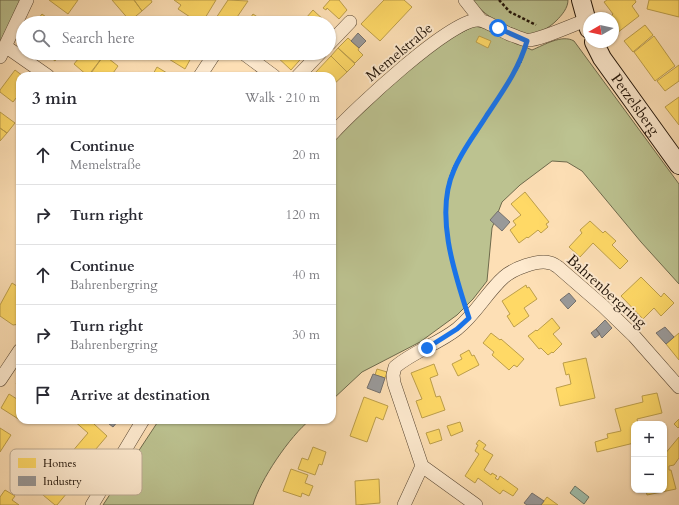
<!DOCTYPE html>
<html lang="en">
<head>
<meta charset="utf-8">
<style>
	body { margin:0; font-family:Cardo,serif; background:#f7f7f7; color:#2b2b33 }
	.controls { position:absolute; right:12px; bottom:12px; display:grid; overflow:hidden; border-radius:8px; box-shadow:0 1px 3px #0004 }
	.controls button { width:36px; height:36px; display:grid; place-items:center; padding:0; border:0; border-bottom:1px solid #e1e1e2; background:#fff; color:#2b2b33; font:20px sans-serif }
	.compass { position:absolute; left:583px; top:12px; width:36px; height:36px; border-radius:50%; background:#fff; box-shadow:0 1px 3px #0004; rotate:261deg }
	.stop { position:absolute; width:12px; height:12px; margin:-9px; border:3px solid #1a73e8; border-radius:50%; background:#fff }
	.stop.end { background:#1a73e8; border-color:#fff; box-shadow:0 1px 4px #0008 }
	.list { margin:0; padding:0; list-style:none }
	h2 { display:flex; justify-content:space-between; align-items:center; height:52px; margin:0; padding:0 16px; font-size:17px }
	h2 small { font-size:13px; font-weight:400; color:#7c7c81 }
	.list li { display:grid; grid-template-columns:26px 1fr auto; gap:12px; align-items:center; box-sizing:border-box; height:60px; padding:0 16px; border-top:1px solid #e1e1e2 }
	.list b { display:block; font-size:15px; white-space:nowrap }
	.list p { margin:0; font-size:13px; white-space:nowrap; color:#7c7c81 }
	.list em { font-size:13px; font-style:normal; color:#7c7c81 }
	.icon { flex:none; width:22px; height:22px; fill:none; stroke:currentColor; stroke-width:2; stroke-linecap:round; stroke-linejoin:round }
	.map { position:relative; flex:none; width:679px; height:505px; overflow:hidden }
	.search { position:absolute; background:#fff; box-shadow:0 1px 3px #0004; left:16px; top:16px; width:320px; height:44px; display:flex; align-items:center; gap:10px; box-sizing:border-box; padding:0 14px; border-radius:22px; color:#7c7c81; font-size:15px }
	.panel { position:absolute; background:#fff; box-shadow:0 1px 3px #0004; left:16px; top:72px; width:320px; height:352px; border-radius:12px }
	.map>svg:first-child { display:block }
	.green { fill:#bcc290; stroke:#6e6a4c }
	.water { fill:#a0bdaa; stroke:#6d7969 }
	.homes { fill:#ffd966; stroke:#bc9e4a }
	.industry { fill:#999; stroke:#75716d }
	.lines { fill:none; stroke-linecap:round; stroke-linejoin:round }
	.street-casing { stroke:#584632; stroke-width:14 }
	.secondary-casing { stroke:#211307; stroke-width:20 }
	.path { stroke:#211307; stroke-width:2.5; stroke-dasharray:3 2; stroke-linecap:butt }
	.street { stroke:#feeacf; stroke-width:13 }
	.secondary { stroke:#feeacf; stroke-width:18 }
	.route { stroke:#1a73e8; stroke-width:5 }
	.labels { text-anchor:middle; stroke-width:4; stroke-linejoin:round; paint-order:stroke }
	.street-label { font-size:15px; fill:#211307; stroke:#feeacf }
	.key { fill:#feeacf; stroke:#bcaa93; stroke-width:1 }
	.key-label { font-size:11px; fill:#211307 }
</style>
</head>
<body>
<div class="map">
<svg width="679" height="505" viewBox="0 0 679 505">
	<rect width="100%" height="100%" fill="#fddfb5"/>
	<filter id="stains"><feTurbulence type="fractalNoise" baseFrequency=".005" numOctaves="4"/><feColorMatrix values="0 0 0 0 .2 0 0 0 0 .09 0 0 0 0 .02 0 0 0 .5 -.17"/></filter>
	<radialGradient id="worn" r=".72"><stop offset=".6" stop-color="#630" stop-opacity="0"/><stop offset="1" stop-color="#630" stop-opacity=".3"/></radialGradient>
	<!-- green -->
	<path class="green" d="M0,0H25L0,53Z
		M471,0H568C568,8 562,15 556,21C549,28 537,35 526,34C522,33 518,31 514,29C497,23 484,14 471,0Z
		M474,26L484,28L532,50C544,45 562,34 574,41L679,184V284L641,242L582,171L567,162L552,161L520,185L502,202L492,228L487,281L473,299L457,315L420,342L362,372L332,400V142L335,137L434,47Z
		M159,420H310C290,436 260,480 253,505H103Z"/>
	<!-- water -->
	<path class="water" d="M575,486L589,497L584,504L570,493Z"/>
	<!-- homes -->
	<path class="homes" d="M49,0H78L68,14Z
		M112,0H134L142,11L130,21Z
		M134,0H151L152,2L142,11Z
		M174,0H216L202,23H199L178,9L181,5Z
		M228,0L248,1L233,23H224L216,18Z
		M330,0H339L347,10L339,19L327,8L326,10L323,8Z
		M384,0H404L412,7L380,41L361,24Z
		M607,0H635L636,2L632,6L639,16L617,33L613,28V18H609L613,14L604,2Z
		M649,0H679V17L647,9Z
		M313,10L327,23H311L306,18Z
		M42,14L54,23H35Z
		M253,14L265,22V23H247Z
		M306,18L311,23H301Z
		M645,25L653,35L633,52L624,41Z
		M479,36L491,41L488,48L476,42Z
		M654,36L675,66L655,81L634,52Z
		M348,38L359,48L358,50L363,55L355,63L338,48Z
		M338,48L355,64L347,72L331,56Z
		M45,53H61L55,61Z
		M83,53H102L104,55L88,76L74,64Z
		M165,53H183L191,58L185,69L164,56Z
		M183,53H194L191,58Z
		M275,53H306L291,70L274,54Z
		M104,55L118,66L111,76H89Z
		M331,56L347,72L332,86V76H318L315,73Z
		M679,65V81L665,91L657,81Z
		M157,67L172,76H152Z
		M15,70L23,76H20V93L13,102L0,92V90Z
		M679,97V125L665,107Z
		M0,112L15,123L7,133L0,128Z
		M0,128L7,133L0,141Z
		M525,192L549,222L546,224L548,227L541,233L538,230L528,238L527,237L519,243L510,230L516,225L513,221L521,215L511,204Z
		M590,221L603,233L605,231L616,241L612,245L628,261L620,269L593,243L580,257L569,247L582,233L580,230Z
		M641,277L661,297L664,293L674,303L661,316L654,308L643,319L621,296Z
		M12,283L20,288V324L13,325L0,316V305Z
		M526,285L527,288L529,287L537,299L524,308L529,316L514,327L507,316L510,314L502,301Z
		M552,318L560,328L553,334L562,344L553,353L552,352L548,355L541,348L539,349L528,336L536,330L537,331Z
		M491,333L500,340L501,339L524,359L517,367L514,365L509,370L492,355L494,352L483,343Z
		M679,333V360L666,344Z
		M469,350L472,356L474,355L479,365L458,376L452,364L462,359L460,355Z
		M586,358L595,398L560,406L556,388L571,384L569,374L566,375L563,363Z
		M434,364L438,375L430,378L436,397L440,396L445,410L422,418L416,401L422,399L411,373Z
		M377,369L387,372L385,378L375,375Z
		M20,378V386L16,384Z
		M657,393L662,413L637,419L638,424H634V443L597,452L595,442L608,438L607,434L621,431L615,409L643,402L642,396Z
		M9,394L20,401V420L1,408Z
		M364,397L388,406L383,420L376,417L367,442L350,436Z
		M679,419V427L678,428L674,424Z
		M73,420H97L94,424L107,436L84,463L71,453L88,433Z
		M460,422L463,431L451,436L447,426Z
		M0,428L11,435L0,452Z
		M439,429L442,440L430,444L426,433Z
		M679,437V458L674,465L669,466V470H671L676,489L647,495L646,490H664V455Z
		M479,440L486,445L483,449L493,455L484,470L491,475L492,473L497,476L495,478L498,480L500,476L518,489L513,496L503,490L500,494L478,478L475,483L465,476L479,454L475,451L478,445L476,444Z
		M313,447L326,452L322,465L319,464L315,475L298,469L302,458L308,460Z
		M291,469L308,475L305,483L313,486L309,496L302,493L301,497L283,491Z
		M49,477L67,493L57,505H55L37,490Z
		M379,479L380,503L356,505L355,481Z
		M5,490L15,496L12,500L19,505H0V497Z
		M547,497L558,505H541Z"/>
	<!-- industry -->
	<path class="industry" d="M358,33L366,41L359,48L351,41Z
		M498,211L510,222L502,231L490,220Z
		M569,293L576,301L568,309L560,300Z
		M605,320L612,328L602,338L596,329Z
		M665,327L674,337L666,344L656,333Z
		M596,329L600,334L595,338L591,333Z
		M373,374L385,378L380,393L367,388Z
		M104,420H119L113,427Z
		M532,493L544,501L541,505H527L524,503Z"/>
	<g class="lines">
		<!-- street casing -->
		<g class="street-casing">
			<path id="street" d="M465,0L480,19
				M329,44L350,22
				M5,46L48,76
				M243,53L274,76
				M0,57L27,0
				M200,76L215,53
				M298,76L320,53
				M332,134C353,111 452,17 479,20C485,20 502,31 509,34C515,36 521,39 526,40C535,42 575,24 586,20
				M0,380L20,350
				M422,466L476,505
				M92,505L143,420
				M404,505L422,466L394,383L393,375L395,367C414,351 438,344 457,329C476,314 487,292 504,277C513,269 538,259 550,263C553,263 556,266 558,267L603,306L634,336L679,387"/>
		</g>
		<!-- secondary casing -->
		<g class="secondary-casing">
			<g id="secondary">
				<path d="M581,0L589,29"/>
				<path id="s1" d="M594,42L602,58L679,165"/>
			</g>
		</g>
		<!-- path -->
		<path class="path" d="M499,0L510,12L536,25
			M465,305C452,264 436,212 453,170C460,155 470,142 479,128C493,107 507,85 520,63L524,51"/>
		<!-- street -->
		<use href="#street" class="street"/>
		<!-- secondary -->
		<use href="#secondary" class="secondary"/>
	</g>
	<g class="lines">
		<!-- route -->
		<path class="route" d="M427,348L457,329L469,318C455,275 434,214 454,170C462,150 476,133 487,115C503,91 519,69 527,41L498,28"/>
	</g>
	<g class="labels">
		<!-- street labels -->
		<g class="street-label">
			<text transform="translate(399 52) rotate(-40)" y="5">Memelstraße</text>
			<text dy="5" stroke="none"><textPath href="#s1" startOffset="75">Petzelsberg</textPath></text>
			<text transform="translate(607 291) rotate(42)" y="5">Bahrenbergring</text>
		</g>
	</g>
	<!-- legend -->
	<rect x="10" y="449" width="132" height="46" rx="6" class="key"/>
	<rect x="18" y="458" width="18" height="10" fill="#ffd966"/>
	<rect x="18" y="476" width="18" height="10" fill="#999"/>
	<g class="key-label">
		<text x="43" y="467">Homes</text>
		<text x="43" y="485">Industry</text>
	</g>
	<rect width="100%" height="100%" filter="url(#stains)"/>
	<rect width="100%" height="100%" fill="url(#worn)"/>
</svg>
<div class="controls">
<button>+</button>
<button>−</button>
</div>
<svg class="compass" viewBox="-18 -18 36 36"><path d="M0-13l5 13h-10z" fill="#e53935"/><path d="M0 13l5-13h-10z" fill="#7c7c81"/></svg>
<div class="stop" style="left:498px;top:28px"></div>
<div class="stop end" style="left:427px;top:348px"></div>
<div class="search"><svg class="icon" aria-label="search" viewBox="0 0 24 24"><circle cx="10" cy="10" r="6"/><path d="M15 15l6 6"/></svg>Search here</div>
<section class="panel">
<h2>3 min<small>Walk · 210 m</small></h2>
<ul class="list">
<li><svg class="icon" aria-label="ahead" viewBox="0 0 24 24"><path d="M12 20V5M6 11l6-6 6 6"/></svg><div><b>Continue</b><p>Memelstraße</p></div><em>20 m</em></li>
<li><svg class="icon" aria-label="right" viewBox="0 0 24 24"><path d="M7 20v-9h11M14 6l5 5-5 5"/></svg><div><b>Turn right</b></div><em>120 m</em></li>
<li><svg class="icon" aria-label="ahead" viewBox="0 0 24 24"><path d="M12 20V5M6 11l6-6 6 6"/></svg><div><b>Continue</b><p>Bahrenbergring</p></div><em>40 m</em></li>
<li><svg class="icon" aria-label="right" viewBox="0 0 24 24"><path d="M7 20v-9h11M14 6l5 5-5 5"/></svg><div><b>Turn right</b><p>Bahrenbergring</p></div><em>30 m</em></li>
<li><svg class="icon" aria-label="arrive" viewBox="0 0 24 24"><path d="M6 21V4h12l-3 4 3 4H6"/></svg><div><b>Arrive at destination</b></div></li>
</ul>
</section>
</div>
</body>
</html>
